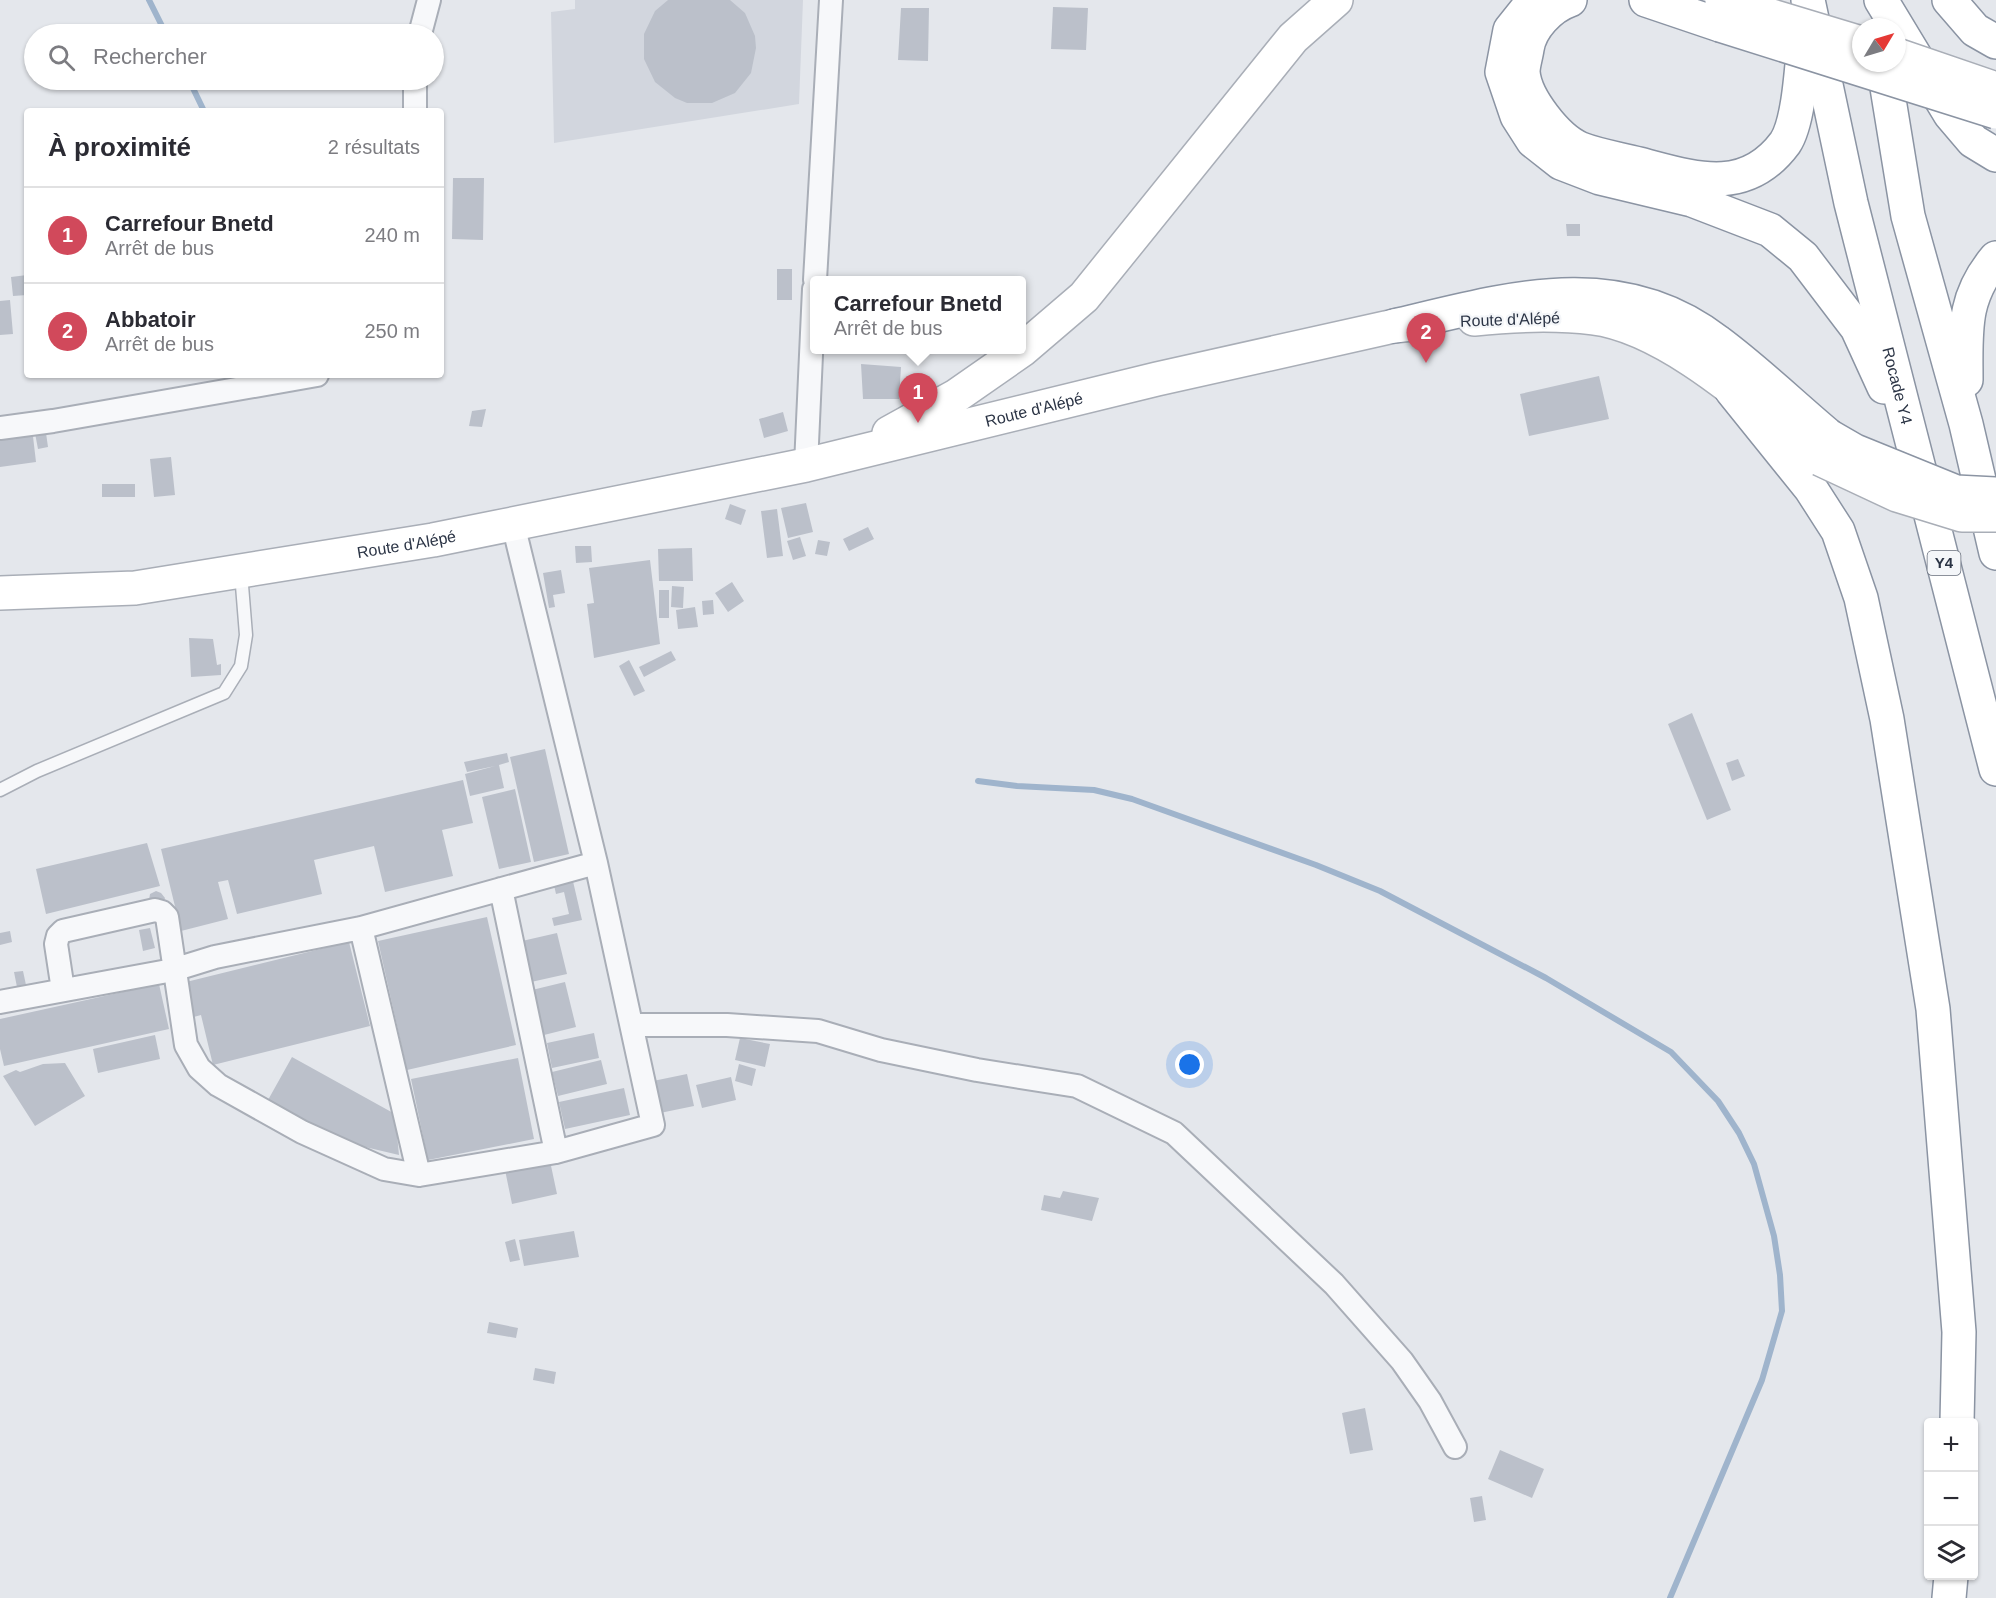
<!DOCTYPE html>
<html lang="fr">
<head>
<meta charset="utf-8">
<style>
	body { margin:0; font-family:Arial,sans-serif; background:#f2f2f3; color:#2b2b33 }
	.controls { position:absolute; right:18px; bottom:18px; display:grid; overflow:hidden; border-radius:6px; box-shadow:0 2px 4px #0004 }
	.controls button { width:54px; height:54px; display:grid; place-items:center; padding:0; border:0; border-bottom:2px solid #e1e1e2; background:#fff; color:#2b2b33; font:30px sans-serif }
	.compass { position:absolute; left:1852px; top:18px; width:54px; height:54px; border-radius:50%; background:#fff; box-shadow:0 2px 4px #0004; rotate:52deg }
	.you { position:absolute; left:1190px; top:1065px; width:21px; height:21px; margin:-15px; border:4px solid #fff; border-radius:50%; background:#1a73e8; box-shadow:0 0 0 9px #1a73e833 }
	.badge { display:grid; place-items:center; width:39px; height:39px; border-radius:50%; background:#d1495b; color:#fff; font-size:20px; font-weight:700 }
	.pin { position:absolute; translate:-50% -50px; filter:drop-shadow(0 2px 3px #0008) }
	.pin::after { content:''; position:absolute; top:32px; width:21px; height:18px; background:inherit; clip-path:polygon(0 0,100% 0,50% 100%) }
	.popup { position:absolute; left:810px; top:276px; width:216px; height:78px; box-sizing:border-box; display:grid; place-content:center; border-radius:6px; background:#fff; filter:drop-shadow(0 2px 4px #0005); font-size:20px; white-space:nowrap; color:#7c7c81 }
	.popup b { font-size:22px; color:#2b2b33 }
	.popup::after { content:''; position:absolute; left:50%; top:100%; margin-left:-12px; border:12px solid transparent; border-top-color:#fff }
	.list { margin:0; padding:0; list-style:none }
	h2 { display:flex; justify-content:space-between; align-items:center; height:78px; margin:0; padding:0 24px; font-size:26px }
	h2 small { font-size:20px; font-weight:400; color:#7c7c81 }
	.list li { display:grid; grid-template-columns:39px 1fr auto; gap:18px; align-items:center; box-sizing:border-box; height:96px; padding:0 24px; border-top:2px solid #e1e1e2 }
	.list b { display:block; font-size:22px; white-space:nowrap }
	.list p { margin:0; font-size:20px; white-space:nowrap; color:#7c7c81 }
	.list em { font-size:20px; font-style:normal; color:#7c7c81 }
	.icon { flex:none; width:33px; height:33px; fill:none; stroke:currentColor; stroke-width:2; stroke-linecap:round; stroke-linejoin:round }
	.map { position:relative; flex:none; width:1996px; height:1598px; overflow:hidden }
	.search { position:absolute; background:#fff; box-shadow:0 2px 4px #0004; left:24px; top:24px; width:420px; height:66px; display:flex; align-items:center; gap:15px; box-sizing:border-box; padding:0 21px; border-radius:33px; color:#7c7c81; font-size:22px }
	.panel { position:absolute; background:#fff; box-shadow:0 2px 4px #0004; left:24px; top:108px; width:420px; height:270px; border-radius:6px }
	.map>svg:first-child { display:block }
	.built { fill:#d2d6de }
	.lines { fill:none; stroke-linecap:round; stroke-linejoin:round }
	.stream { stroke:#9fb4cc; stroke-width:6 }
	.building { fill:#bbc0ca }
	.lane-casing { stroke:#a9aeb7; stroke-width:15 }
	.street-casing { stroke:#a9aeb7; stroke-width:26 }
	.secondary-casing { stroke:#a9aeb7; stroke-width:36 }
	.highway-casing { stroke:#8b94a3; stroke-width:36 }
	.lane { stroke:#f7f8fa; stroke-width:12 }
	.street { stroke:#f7f8fa; stroke-width:22 }
	.secondary { stroke:#fff; stroke-width:33 }
	.highway { stroke:#fff; stroke-width:33 }
	.secondary-bridge-casing { stroke:#a9aeb7; stroke-width:36; stroke-linecap:butt }
	.highway-bridge-casing { stroke:#8b94a3; stroke-width:36; stroke-linecap:butt }
	.secondary-bridge { stroke:#fff; stroke-width:33 }
	.highway-bridge { stroke:#fff; stroke-width:33 }
	.labels { text-anchor:middle; stroke-width:4.5; stroke-linejoin:round; paint-order:stroke }
	.shield { fill:#f4f6f9; stroke:#676e7b; stroke-width:1.5 }
	.shield-label { font-size:15px; font-weight:bold; fill:#2b3445 }
	.street-label { font-size:16px; fill:#2b3445; stroke:#f4f6f9 }
</style>
</head>
<body>
<div class="map">
<svg width="1996" height="1598" viewBox="0 0 1996 1598">
	<rect width="100%" height="100%" fill="#e4e7ec"/>
	<!-- built -->
	<path class="built" d="M575,0H803L799,104L554,143L551,12L575,9Z"/>
	<g class="lines">
		<!-- stream -->
		<path class="stream" d="M149,0L166,34
			M189,80L204,111
			M978,781L1017,786L1094,790L1132,799L1316,865L1380,891L1546,978L1671,1052L1718,1101L1739,1133L1754,1164L1774,1236L1780,1275L1782,1311L1762,1380L1670,1598"/>
	</g>
	<!-- building -->
	<path class="building" d="M668,0H730L745,13L755,36L756,48L751,73L735,93L712,103H687L675,98L655,82L644,59V34L655,11Z
		M1053,7L1088,8L1086,50L1051,49Z
		M901,8H929L928,61L898,60Z
		M453,178H484L483,240L452,239Z
		M1566,224H1580V236H1567Z
		M777,269H792V300H777Z
		M27,275V295L13,296L11,277Z
		M10,300L13,334L0,335V301Z
		M861,364L901,367L899,399H863Z
		M1599,376L1609,419L1529,436L1520,394Z
		M486,409L482,427L469,426L472,411Z
		M783,412L788,431L764,438L759,419Z
		M45,426L48,447L38,449L34,428Z
		M32,428L36,462L0,467V432Z
		M171,457L175,495L154,497L150,459Z
		M102,484H135V497H102Z
		M806,503L813,532L788,538L781,508Z
		M730,504L746,510L741,525L725,519Z
		M777,509L783,556L767,558L761,511Z
		M868,527L874,539L849,551L843,539Z
		M800,537L806,556L793,560L787,541Z
		M818,540L830,542L827,556L815,554Z
		M575,546H591L592,562L576,563Z
		M692,548L693,581H659L658,549Z
		M650,560L660,644L594,658L587,604L594,603L589,568Z
		M561,570L565,593L553,595L555,607L549,608L543,573Z
		M732,582L744,601L728,612L715,593Z
		M672,586L684,587L683,608L671,607Z
		M659,590H669V618H659Z
		M713,600L714,614L703,615L702,601Z
		M695,607L698,627L678,629L676,610Z
		M189,638L213,639L217,665L221,664V675L191,677Z
		M671,651L676,660L644,677L639,667Z
		M629,660L645,691L634,696L619,666Z
		M1692,713L1731,810L1707,820L1668,724Z
		M545,749L569,854L534,862L510,757Z
		M507,753L509,762L499,765L504,788L470,796L465,774L495,766L467,772L464,762Z
		M1738,759L1745,776L1732,781L1726,763Z
		M463,780L473,823L442,830L453,876L385,892L374,846L314,860L322,894L237,914L228,880L218,882L228,919L181,931L161,849Z
		M515,789L531,862L499,869L482,797Z
		M147,843L160,886L46,914L36,869Z
		M572,877L582,920L554,926L552,918L569,914L564,892L556,894L553,881Z
		M156,891L161,893L165,898L163,904L149,900L150,894Z
		M487,917L516,1045L407,1070L378,941Z
		M150,928L155,948L143,951L139,930Z
		M10,931L12,942L0,945V933Z
		M557,933L567,974L531,982L522,941Z
		M349,942L370,1026L213,1065L201,1015L190,1018L182,983Z
		M23,971L26,985L17,987L14,972Z
		M565,982L576,1027L544,1035L532,990Z
		M159,984L169,1029L4,1066L0,1049V1019Z
		M594,1033L599,1058L552,1068L547,1043Z
		M155,1035L160,1059L98,1073L93,1049Z
		M740,1038L770,1044L765,1067L735,1060Z
		M292,1057L395,1114L399,1155L344,1142L268,1100Z
		M518,1058L534,1139L428,1160L411,1079Z
		M601,1060L607,1084L558,1096L552,1072Z
		M65,1063L85,1096L35,1126L3,1076L16,1070L20,1072L43,1064Z
		M739,1064L756,1069L752,1086L735,1081Z
		M687,1074L694,1106L660,1113L653,1081Z
		M731,1077L736,1100L702,1108L696,1085Z
		M624,1088L630,1115L565,1129L559,1102Z
		M550,1161L557,1194L512,1204L505,1170Z
		M1063,1191L1099,1198L1092,1221L1041,1210L1044,1195L1060,1198Z
		M574,1231L579,1257L524,1266L519,1240Z
		M515,1239L520,1260L510,1262L505,1242Z
		M489,1322L518,1328L516,1338L487,1333Z
		M535,1368L556,1372L554,1384L533,1380Z
		M1365,1408L1373,1450L1350,1454L1342,1413Z
		M1500,1450L1544,1469L1532,1498L1488,1479Z
		M1482,1496L1486,1520L1474,1522L1470,1498Z"/>
	<g class="lines">
		<!-- lane casing -->
		<g class="lane-casing">
			<path id="lane" d="M0,790L37,771L224,693L241,666L246,635L241,573"/>
		</g>
		<!-- street casing -->
		<g class="street-casing">
			<path id="street" d="M420,34L429,0
				M415,111V80
				M815,280L831,0
				M0,428L53,421L317,375
				M806,465L814,289
				M501,889L556,1152
				M361,928L419,1175
				M63,990L56,944L58,936L63,931L155,910L162,912L167,917L186,1045L199,1068L218,1085L302,1132L384,1169L419,1175L556,1152L653,1125L596,863L513,524
				M0,1002L173,970L215,957L361,928L596,863
				M632,1025H727L818,1031L881,1050L977,1070L1077,1086L1174,1133L1334,1284L1402,1361L1430,1401L1455,1447"/>
		</g>
		<!-- secondary casing -->
		<g class="secondary-casing">
			<g id="secondary">
				<path d="M1474,319C1513,315 1554,313 1593,318C1669,327 1760,412 1820,459"/>
				<path d="M889,433L956,396L1022,350L1084,297L1293,38L1336,0"/>
				<path id="s1" d="M0,593L135,588L433,540L806,465L1157,379L1394,326L1422,323"/>
			</g>
		</g>
		<!-- highway casing -->
		<g class="highway-casing">
			<g id="highway">
				<path d="M1534,0L1510,30L1502,72L1517,116L1533,141L1561,163L1600,178L1692,200L1770,230L1803,257L1857,328L1884,387"/>
				<path d="M1570,0C1550,7 1530,28 1527,49C1526,56 1523,65 1523,72C1525,98 1557,139 1581,149C1599,156 1620,159 1639,164C1693,178 1745,197 1785,143C1800,121 1802,58 1805,31"/>
				<path d="M1646,0L1720,25"/>
				<path id="s2" d="M1808,0L1851,203L1996,769"/>
				<path d="M1881,0L1950,114L1973,141L1996,155"/>
				<path d="M1949,0L1975,30L1996,42"/>
				<path d="M1883,63L1908,216L1966,424L1996,553"/>
				<path d="M1394,326C1505,300 1618,264 1718,342C1757,371 1792,405 1829,436"/>
				<path d="M1966,380C1966,331 1962,298 1996,258"/>
				<path d="M1732,391L1811,489L1838,531L1861,598L1887,719L1933,1009L1959,1332L1957,1422"/>
				<path d="M1949,1598L1951,1576"/>
			</g>
		</g>
		<!-- lane -->
		<use href="#lane" class="lane"/>
		<!-- street -->
		<use href="#street" class="street"/>
		<!-- secondary -->
		<use href="#secondary" class="secondary"/>
		<!-- highway -->
		<use href="#highway" class="highway"/>
		<!-- secondary-bridge casing -->
		<g class="secondary-bridge-casing">
			<path id="secondary-bridge" d="M1722,1L1861,43
				M1897,55L1996,89
				M1820,459L1897,495L1962,515H1996"/>
		</g>
		<!-- highway-bridge casing -->
		<g class="highway-bridge-casing">
			<path id="highway-bridge" d="M1720,25L1996,112
				M1829,436L1855,451L1956,492L1996,494"/>
		</g>
		<!-- secondary-bridge -->
		<use href="#secondary-bridge" class="secondary-bridge"/>
		<!-- highway-bridge -->
		<use href="#highway-bridge" class="highway-bridge"/>
	</g>
	<g class="labels">
		<!-- shield labels -->
		<rect class="shield" x="1927.5" y="551" width="33" height="24" rx="4.5"/>
		<g class="shield-label">
			<text x="1944" y="568">Y4</text>
		</g>
		<!-- street labels -->
		<g class="street-label">
			<text transform="translate(1510 319) rotate(-2)" y="6">Route d'Alépé</text>
			<text dy="6" stroke="none"><textPath href="#s2" startOffset="396">Rocade Y4</textPath></text>
			<text dy="6" stroke="none"><textPath href="#s1" startOffset="1052">Route d'Alépé</textPath></text>
			<text dy="6" stroke="none"><textPath href="#s1" startOffset="410">Route d'Alépé</textPath></text>
		</g>
	</g>
</svg>
<div class="controls">
<button>+</button>
<button>−</button>
<button><svg class="icon" aria-label="layers" viewBox="0 0 24 24"><path d="M12 4l9 5-9 5-9-5zM3 14l9 5 9-5"/></svg></button>
</div>
<svg class="compass" viewBox="-18 -18 36 36"><path d="M0-13l5 13h-10z" fill="#e53935"/><path d="M0 13l5-13h-10z" fill="#7c7c81"/></svg>
<div class="you"></div>
<div class="pin badge" style="left:918px;top:423px">1</div>
<div class="popup"><b>Carrefour Bnetd</b>Arrêt de bus</div>
<div class="pin badge" style="left:1426px;top:363px">2</div>
<div class="search"><svg class="icon" aria-label="search" viewBox="0 0 24 24"><circle cx="10" cy="10" r="6"/><path d="M15 15l6 6"/></svg>Rechercher</div>
<section class="panel">
<h2>À proximité<small>2 résultats</small></h2>
<ul class="list">
<li><span class="badge">1</span><div><b>Carrefour Bnetd</b><p>Arrêt de bus</p></div><em>240 m</em></li>
<li><span class="badge">2</span><div><b>Abbatoir</b><p>Arrêt de bus</p></div><em>250 m</em></li>
</ul>
</section>
</div>
</body>
</html>
